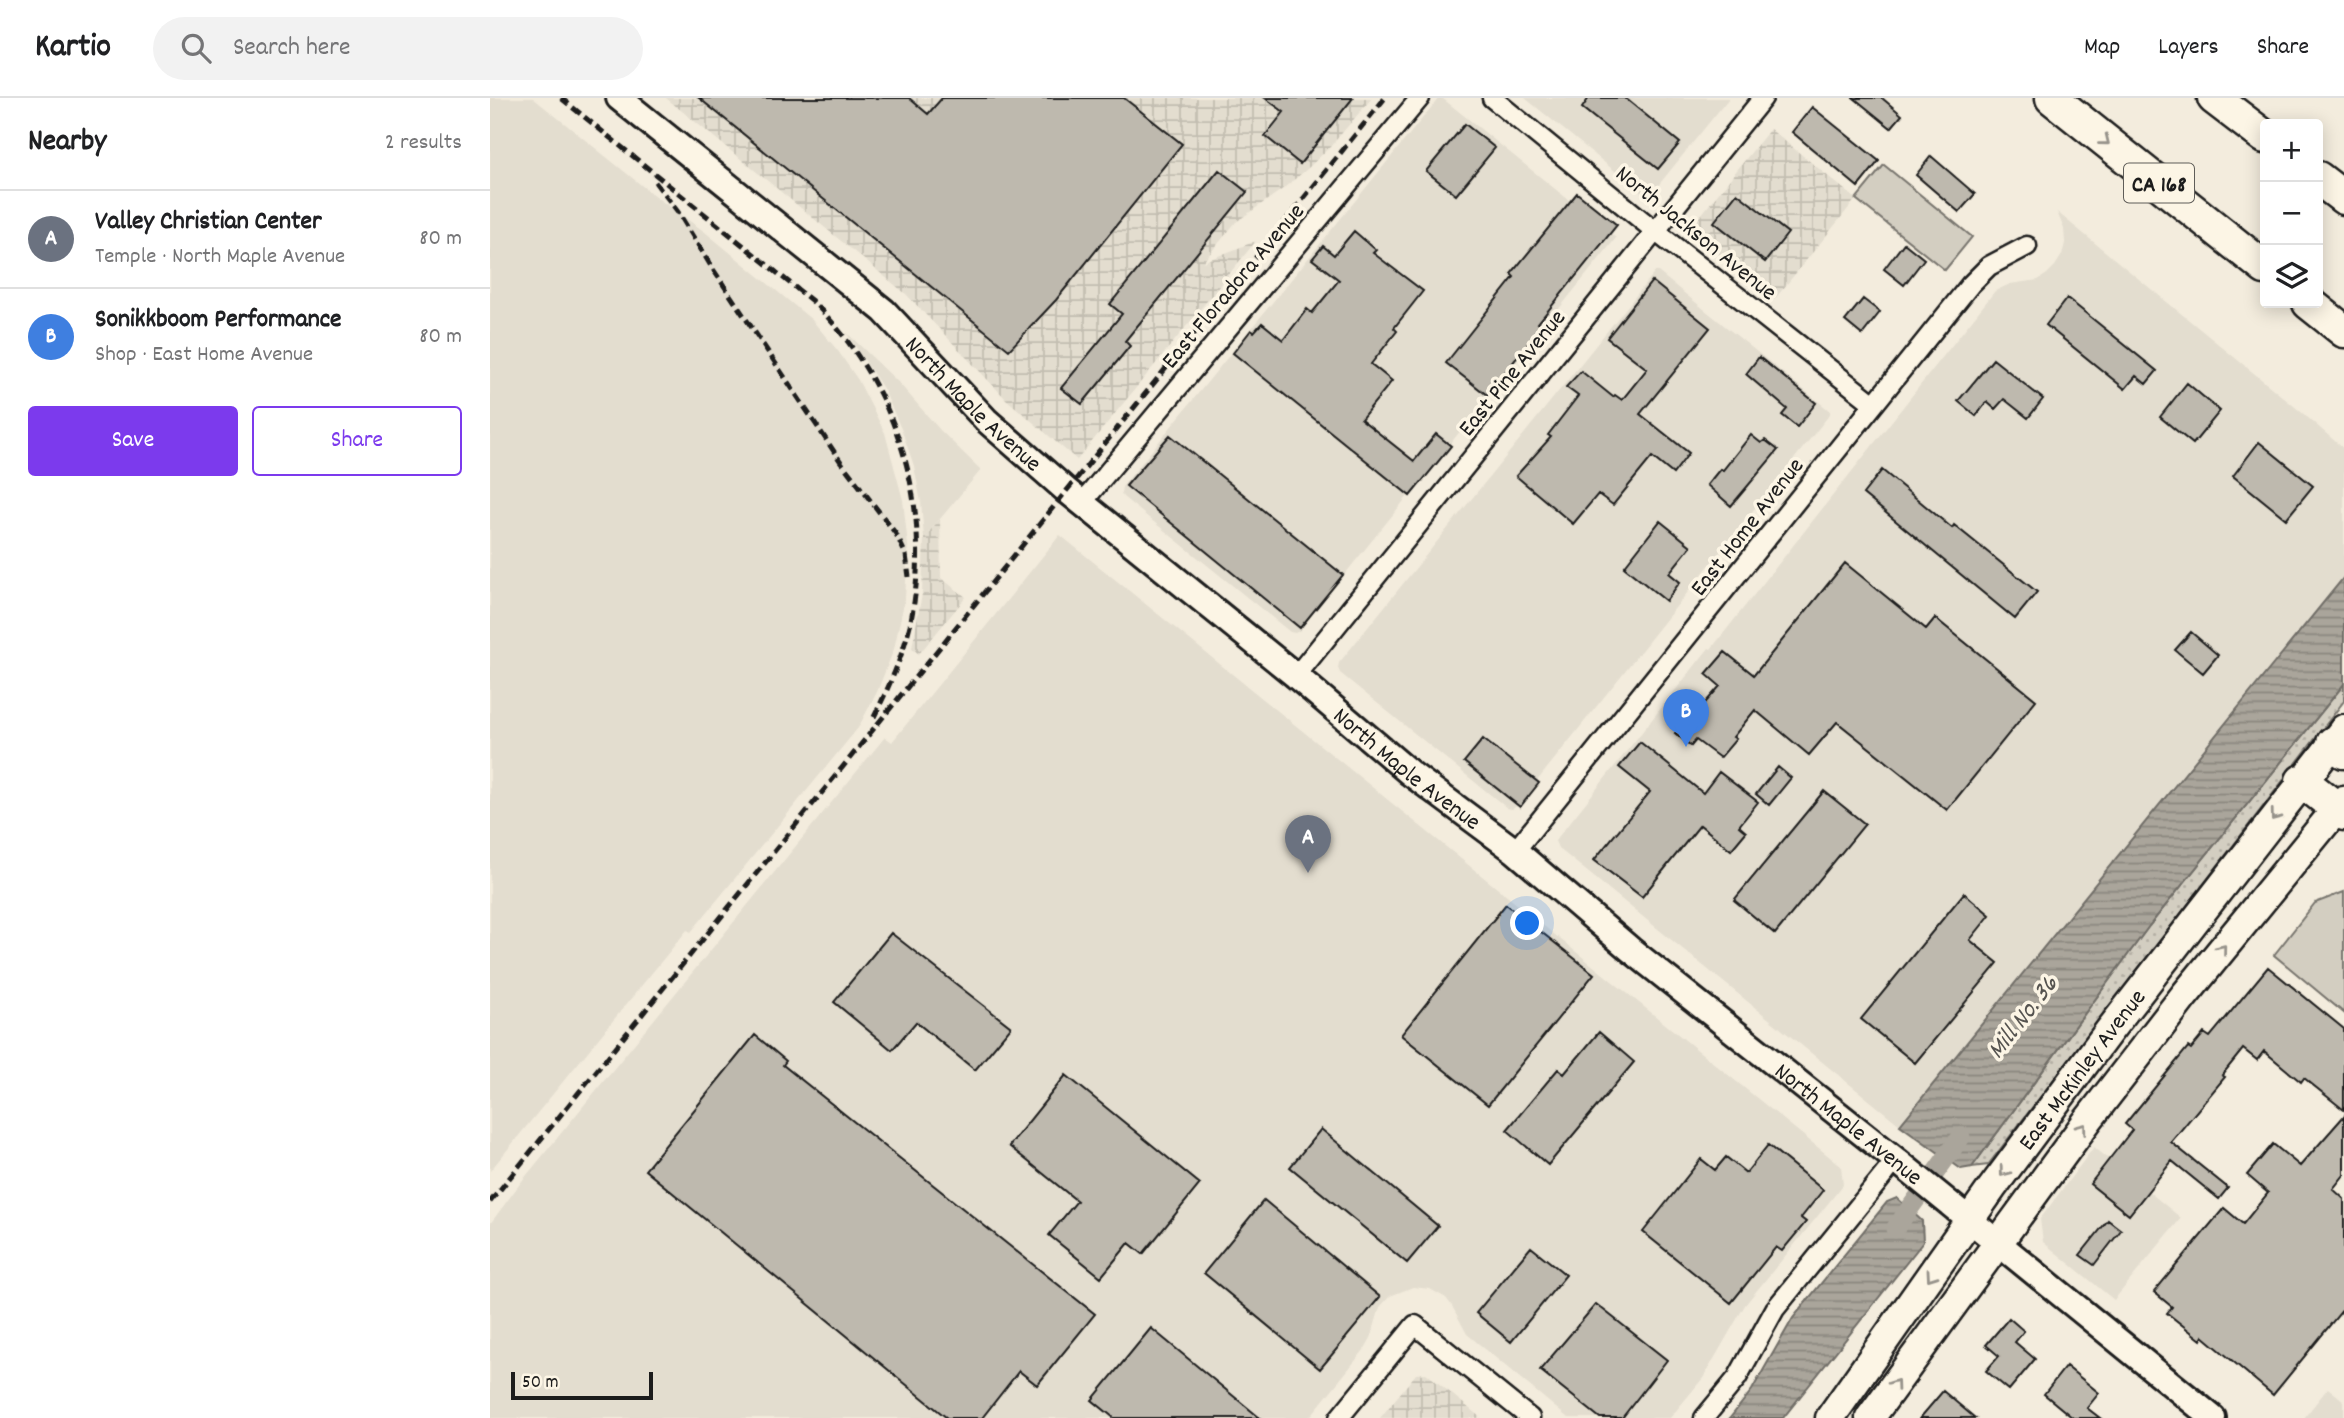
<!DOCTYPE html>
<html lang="en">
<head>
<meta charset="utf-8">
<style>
	body { margin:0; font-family:Dekko,sans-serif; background:#f2f2f2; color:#202124 }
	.controls { position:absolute; right:21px; top:21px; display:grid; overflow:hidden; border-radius:7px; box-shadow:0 4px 18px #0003 }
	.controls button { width:63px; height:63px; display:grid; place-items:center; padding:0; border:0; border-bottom:2px solid #e0e0e0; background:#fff; color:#202124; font:35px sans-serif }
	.scale { position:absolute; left:21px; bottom:18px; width:142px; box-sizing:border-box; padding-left:7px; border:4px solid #1c1c1c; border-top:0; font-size:19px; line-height:24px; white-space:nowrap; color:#1c1c1c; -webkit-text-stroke:5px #fcf5e5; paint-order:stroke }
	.you { position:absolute; left:1038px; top:826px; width:24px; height:24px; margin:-18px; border:5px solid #fff; border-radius:50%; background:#1a73e8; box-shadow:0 0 0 10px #1a73e833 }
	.badge { display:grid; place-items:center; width:46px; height:46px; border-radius:50%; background:#7c3aed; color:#fff; font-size:23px; font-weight:700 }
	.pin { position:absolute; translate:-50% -58px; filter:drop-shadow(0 2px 4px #0008) }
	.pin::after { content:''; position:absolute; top:37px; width:24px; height:21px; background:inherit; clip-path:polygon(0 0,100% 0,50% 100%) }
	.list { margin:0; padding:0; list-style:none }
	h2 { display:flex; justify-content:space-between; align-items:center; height:91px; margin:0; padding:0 28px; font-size:30px }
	h2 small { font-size:23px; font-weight:400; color:#757577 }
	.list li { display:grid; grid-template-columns:46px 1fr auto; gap:21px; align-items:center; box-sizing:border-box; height:98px; padding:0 28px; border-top:2px solid #e0e0e0 }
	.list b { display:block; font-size:26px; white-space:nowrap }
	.list p { margin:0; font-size:23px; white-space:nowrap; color:#757577 }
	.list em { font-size:23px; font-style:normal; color:#757577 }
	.actions { display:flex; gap:14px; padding:21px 28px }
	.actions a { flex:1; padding:16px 0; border:2px solid #7c3aed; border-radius:7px; text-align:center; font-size:24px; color:#7c3aed }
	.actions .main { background:#7c3aed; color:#fff }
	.icon { flex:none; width:38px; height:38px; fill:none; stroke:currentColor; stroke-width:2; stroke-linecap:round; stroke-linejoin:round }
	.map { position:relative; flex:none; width:1854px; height:1320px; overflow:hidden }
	header { display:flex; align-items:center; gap:42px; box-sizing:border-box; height:98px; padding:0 35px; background:#fff; border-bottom:2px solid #e0e0e0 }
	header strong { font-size:33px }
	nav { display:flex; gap:38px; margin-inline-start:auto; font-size:24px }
	.search { width:490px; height:63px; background:#f2f2f2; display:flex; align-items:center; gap:18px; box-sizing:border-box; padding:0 24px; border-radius:38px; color:#757577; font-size:26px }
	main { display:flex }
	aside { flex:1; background:#fff }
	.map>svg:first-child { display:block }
	.built { fill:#e3ddcf }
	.industrial { fill:url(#industrial-grid) }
	.grass { fill:#d3cec1; stroke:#78756e; stroke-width:2 }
	.park { fill:url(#park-dots); stroke:#78756e; stroke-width:2 }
	.water { fill:url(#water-rules); stroke:#716e68; stroke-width:2 }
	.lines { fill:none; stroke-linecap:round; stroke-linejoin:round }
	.canal { stroke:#aaa59b; stroke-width:19 }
	.building { fill:#beb9ae; stroke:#1c1c1c; stroke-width:2 }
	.street-casing { stroke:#1c1c1c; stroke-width:23 }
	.secondary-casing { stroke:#1c1c1c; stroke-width:30 }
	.primary-casing { stroke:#1c1c1c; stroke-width:33 }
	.highway-casing { stroke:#1c1c1c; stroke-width:37 }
	.street { stroke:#fcf5e5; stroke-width:18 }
	.secondary { stroke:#fcf5e5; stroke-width:24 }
	.primary { stroke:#fcf5e5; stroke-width:28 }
	.highway { stroke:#fcf5e5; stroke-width:32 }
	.rail { stroke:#1c1c1c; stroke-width:5; stroke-dasharray:10 5; stroke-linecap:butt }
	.oneway { stroke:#97938b }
	.labels { text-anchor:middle; stroke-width:7; stroke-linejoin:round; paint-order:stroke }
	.shield { fill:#fcf5e5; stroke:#5f5d58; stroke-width:2 }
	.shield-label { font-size:23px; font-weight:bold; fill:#1c1c1c }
	.street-label { font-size:24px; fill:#1c1c1c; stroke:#fcf5e5 }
	.water-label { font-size:26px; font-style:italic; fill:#55534f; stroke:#fcf5e5 }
</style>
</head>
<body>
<header>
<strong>Kartio</strong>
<div class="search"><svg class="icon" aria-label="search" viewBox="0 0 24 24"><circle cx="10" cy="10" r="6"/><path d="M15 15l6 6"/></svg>Search here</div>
<nav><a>Map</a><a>Layers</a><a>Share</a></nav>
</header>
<main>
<aside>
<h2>Nearby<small>2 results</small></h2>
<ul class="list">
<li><span class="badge" style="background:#6b7280">A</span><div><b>Valley Christian Center</b><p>Temple · North Maple Avenue</p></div><em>80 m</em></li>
<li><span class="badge" style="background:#3f7fe0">B</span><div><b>Sonikkboom Performance</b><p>Shop · East Home Avenue</p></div><em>80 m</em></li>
</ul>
<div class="actions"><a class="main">Save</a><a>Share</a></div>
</aside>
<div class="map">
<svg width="1854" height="1320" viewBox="0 0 1854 1320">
	<defs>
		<pattern id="industrial-grid" width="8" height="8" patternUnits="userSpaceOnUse" patternTransform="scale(1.75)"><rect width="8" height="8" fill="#e3ddcf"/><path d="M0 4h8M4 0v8" fill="none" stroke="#c2bdb1"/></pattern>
		<pattern id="park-dots" width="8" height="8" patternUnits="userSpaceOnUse" patternTransform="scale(1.75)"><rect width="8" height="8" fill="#d3cec1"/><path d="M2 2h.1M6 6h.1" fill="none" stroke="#b5b0a5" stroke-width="1.8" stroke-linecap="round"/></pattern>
		<pattern id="water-rules" width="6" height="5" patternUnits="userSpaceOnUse" patternTransform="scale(1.75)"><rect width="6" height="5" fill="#aaa59b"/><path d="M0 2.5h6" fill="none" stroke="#8a867e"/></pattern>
	</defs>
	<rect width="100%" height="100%" fill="#f3ecdd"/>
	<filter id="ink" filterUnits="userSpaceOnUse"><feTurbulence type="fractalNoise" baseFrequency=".0143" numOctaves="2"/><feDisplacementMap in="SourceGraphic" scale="14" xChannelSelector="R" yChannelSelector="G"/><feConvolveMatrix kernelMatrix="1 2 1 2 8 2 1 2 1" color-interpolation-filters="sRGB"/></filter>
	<g filter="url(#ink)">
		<!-- built -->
		<path class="built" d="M0,0H43L166,99L215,134L322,222L348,253L368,282L395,335L413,402L418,448L415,500L404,551L387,594L368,630L201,834L197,832L0,1073Z
			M949,0H952L1126,140L809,533L805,535L800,534L633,399L631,395L632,389Z
			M1035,0H1239L1158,100Z
			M1567,114L1816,318L1854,351V479L1410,1027L1068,750L1065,743L1219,550L1221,551L1505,193L1520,186L1548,182L1557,176L1565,168L1572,157L1575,145L1574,131Z
			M1165,174H1168L1340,313V316L1027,708L1022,711L1017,710L850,575L848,570L849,565Z
			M356,234L408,284L450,332L491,372L434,440L431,404L424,368L412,333L394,292Z
			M570,437L1351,1068L1353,1087L1255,1207L1213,1280L1180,1320H1078L977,1236L962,1208L956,1200L940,1191L923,1189L900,1198L890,1209L881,1240L874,1252L819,1320H0V1126L32,1083L395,639L402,644Z
			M1604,1049L1691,1120L1624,1202L1553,1144L1550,1121Z
			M1838,1290L1854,1303V1320H1814Z"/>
		<!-- industrial -->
		<path class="industrial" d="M176,0H882L840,49L816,72L790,93L746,124L713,164L766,143L587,362L516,301L416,196Z
			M1280,31L1366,101L1284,202L1199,132Z
			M450,421L451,480L476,499L429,556L422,550L432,496L434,440Z
			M936,1275L991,1320H890L926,1276Z"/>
		<!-- grass -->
		<path class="grass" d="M1394,67L1482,139L1455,172L1366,101Z
			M1854,794V915L1784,857L1825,805Z"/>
		<!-- park -->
		<path class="park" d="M1854,586V603L1498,1067L1482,1069L1659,828Z"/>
		<!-- water -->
		<path class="water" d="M1854,479V586L1659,828L1482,1069L1471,1071L1410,1027Z
			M1407,1100L1432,1123L1433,1144L1293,1320H1240L1262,1292L1303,1220L1397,1104Z"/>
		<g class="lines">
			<!-- canal -->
			<path class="canal" d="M1405,1131L1471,1039"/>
		</g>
		<!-- building -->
		<path class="building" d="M209,0H419L438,16L452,0H634L692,46L566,202L519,252Z
			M775,0H863L810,66L775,38L794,14Z
			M1099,0H1135L1190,45L1168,71L1092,10Z
			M1364,0H1392L1412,17L1401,30Z
			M1322,9L1389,63L1368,89L1302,34Z
			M975,26L1005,50L966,97L936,73Z
			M1441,58L1485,96L1469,114L1426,77Z
			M729,72L757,94L635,243L640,248L592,306L571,290L632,216L620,206Z
			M1087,95L1127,127L1048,225L1052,228L997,297L956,265L1024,179L1021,176Z
			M1247,95L1298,135L1275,164L1224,124Z
			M864,133L886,152L883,155L933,193L904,230L907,233L881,266L902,283L871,321L924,363L946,336L961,348L920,398L743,255L761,232L764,234L772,225L793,242L817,211L822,215L849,182L822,161L833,148L844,157Z
			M1414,145L1434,161L1414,187L1394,171Z
			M1162,183L1220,230L1150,316L1199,355L1183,376L1162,359L1123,407L1108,396L1083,426L1026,378L1061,339L1058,337L1088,298L1076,289L1091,273L1123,299L1125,297L1132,302L1157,271L1117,240Z
			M1577,200L1667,273L1656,286L1646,278L1635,291L1556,227Z
			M1373,201L1390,214L1372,237L1355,223Z
			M1269,259L1326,305L1307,329L1292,317L1297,311L1256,276Z
			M1503,261L1553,301L1538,320L1514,301L1505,311L1497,304L1486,318L1468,303Z
			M1697,285L1730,313L1703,346L1670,319Z
			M680,337L853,477L810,530L636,388Z
			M1261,337L1271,345L1275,342L1288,352L1241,408L1217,387L1230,371L1233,372Z
			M1769,344L1823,388L1796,421L1743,378Z
			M1392,372L1462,430L1464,427L1547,494L1525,521L1373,396Z
			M1170,423L1201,448L1179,475L1190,484L1176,503L1134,469Z
			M1355,465L1436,531L1445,520L1546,602L1457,712L1347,624L1319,657L1265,612L1243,639L1246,641L1230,660L1206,642L1201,648L1185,635L1206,610L1209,612L1230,588L1216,576L1235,554L1264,577Z
			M1701,534L1728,557L1713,575L1685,552Z
			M993,641L1049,685L1030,709L974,664Z
			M1150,644L1213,695L1229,674L1268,704L1249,728L1256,734L1241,752L1210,727L1152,799L1104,762L1160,694L1129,669Z
			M1288,669L1301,680L1279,707L1266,696Z
			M1334,693L1375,726L1285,836L1244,802Z
			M1474,795L1500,817L1480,842L1508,865L1425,965L1371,921Z
			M1016,806L1104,876L998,1007L911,937Z
			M401,835L521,929L485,972L426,924L402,952L344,904Z
			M1778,869L1854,931V1012L1814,980L1811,984L1774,953L1767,962L1753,951L1732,977L1735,979L1681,1044L1738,1090L1729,1101L1682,1063L1639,1117L1600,1086L1642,1032L1635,1026L1698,949L1701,951L1714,935L1720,939Z
			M1109,934L1144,964L1058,1067L1017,1032L1068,971L1074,976Z
			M265,937L296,963L293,967L605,1216L547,1287L529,1273L492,1320H457L155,1072Z
			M576,977L710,1086L653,1156L639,1145L611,1179L559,1137L587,1103L519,1048Z
			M1854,1018V1077L1843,1091L1854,1101V1210L1783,1297L1713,1238L1711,1242L1677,1215L1682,1209L1664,1194L1734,1110L1753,1126L1778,1095L1757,1077L1783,1046L1810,1068Z
			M831,1031L948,1128L917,1165L800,1069Z
			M1278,1047L1333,1092L1311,1120L1316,1124L1292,1153L1286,1149L1241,1205L1153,1134L1211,1061L1225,1072L1236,1059L1256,1075Z
			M774,1102L890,1199L830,1271L714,1175Z
			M1618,1122L1631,1132L1604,1167L1590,1157Z
			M1041,1149L1076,1177L1021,1244L986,1215Z
			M1106,1206L1177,1262L1132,1320H1110L1050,1272Z
			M1519,1220L1534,1233L1525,1244L1545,1261L1519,1292L1496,1273L1509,1258L1496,1247Z
			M661,1230L770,1320H624L602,1302Z
			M1576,1268L1609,1295L1597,1310L1610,1320H1583L1554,1296Z
			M1453,1293L1485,1320H1430Z"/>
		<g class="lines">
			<!-- street casing -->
			<g class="street-casing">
				<path id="street" d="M1002,0L1165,133L1384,306
					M592,405L930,0
					M806,578L1273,0
					M1025,753L1480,187L1499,168L1537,148
					M849,1320L925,1227L1040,1320
					M1214,1320L1247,1280L1285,1211L1406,1062"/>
			</g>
			<!-- secondary casing -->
			<g class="secondary-casing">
				<g id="secondary">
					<path id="s1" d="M129,0L394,213L496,322L576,392L806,578L920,675L1025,753L1141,852L1406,1062L1723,1320"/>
				</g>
			</g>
			<!-- primary casing -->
			<g class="primary-casing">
				<g id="primary">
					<path id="s2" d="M1340,1320L1502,1090L1619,933L1854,631"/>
					<path d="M1380,1320L1598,1022L1694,898L1854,702"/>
				</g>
			</g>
			<!-- highway casing -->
			<g class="highway-casing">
				<path id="highway" d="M1562,0L1775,170
					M1724,0L1775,39
					M1828,80L1854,100
					M1819,205L1854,233
					M1843,645L1854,654
					M1812,683L1854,716"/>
			</g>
			<!-- street -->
			<use href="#street" class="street"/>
			<!-- secondary -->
			<use href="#secondary" class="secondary"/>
			<!-- primary -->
			<use href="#primary" class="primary"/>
			<!-- highway -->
			<use href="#highway" class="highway"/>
			<!-- rail -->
			<path class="rail" d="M71,0L322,203C407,285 445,410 420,527C412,560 398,591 383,621
				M165,84L188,114L221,168L351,364L406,436L416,457L419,479
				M0,1104L895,0"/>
		</g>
		<!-- one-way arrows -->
		<defs><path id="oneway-chevron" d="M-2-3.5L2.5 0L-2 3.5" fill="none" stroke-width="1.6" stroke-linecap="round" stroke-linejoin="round" transform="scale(1.75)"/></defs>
		<g class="oneway">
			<use href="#oneway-chevron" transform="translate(1615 43) rotate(39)"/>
			<use href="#oneway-chevron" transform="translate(1785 718) rotate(127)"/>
			<use href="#oneway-chevron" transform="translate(1732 851) rotate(-51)"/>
			<use href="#oneway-chevron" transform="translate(1592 1030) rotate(-53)"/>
			<use href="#oneway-chevron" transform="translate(1514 1074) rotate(127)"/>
			<use href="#oneway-chevron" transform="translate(1441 1178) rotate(125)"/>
			<use href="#oneway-chevron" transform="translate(1405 1286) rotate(-54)"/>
		</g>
	</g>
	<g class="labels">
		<!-- shield labels -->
		<rect class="shield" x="1634" y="65.5" width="70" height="39" rx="5"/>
		<g class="shield-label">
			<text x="1669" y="93">CA 168</text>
		</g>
		<!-- street labels -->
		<g class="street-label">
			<text transform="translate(1207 134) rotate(39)" y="8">North Jackson Avenue</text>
			<text transform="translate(742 187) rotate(-50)" y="8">East Floradora Avenue</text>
			<text transform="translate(1021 274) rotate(-51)" y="8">East Pine Avenue</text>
			<text dy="8" stroke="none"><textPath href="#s1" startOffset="469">North Maple Avenue</textPath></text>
			<text transform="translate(1256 428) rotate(-52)" y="8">East Home Avenue</text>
			<text dy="8" stroke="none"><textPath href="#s1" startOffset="1036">North Maple Avenue</textPath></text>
			<text dy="8" stroke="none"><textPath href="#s2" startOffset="430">East McKinley Avenue</textPath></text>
			<text dy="8" stroke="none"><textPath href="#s1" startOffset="1603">North Maple Avenue</textPath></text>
		</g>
		<!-- water labels -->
		<g class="water-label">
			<text transform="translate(1531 918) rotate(-52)" y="9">Mill No. 36</text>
		</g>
	</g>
</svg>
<div class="controls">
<button>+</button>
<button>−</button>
<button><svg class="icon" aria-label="layers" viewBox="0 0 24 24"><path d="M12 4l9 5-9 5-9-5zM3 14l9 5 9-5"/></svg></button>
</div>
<div class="scale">50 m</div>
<div class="you"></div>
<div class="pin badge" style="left:818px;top:775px;background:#6b7280">A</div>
<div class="pin badge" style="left:1196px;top:649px;background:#3f7fe0">B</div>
</div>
</main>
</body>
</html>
